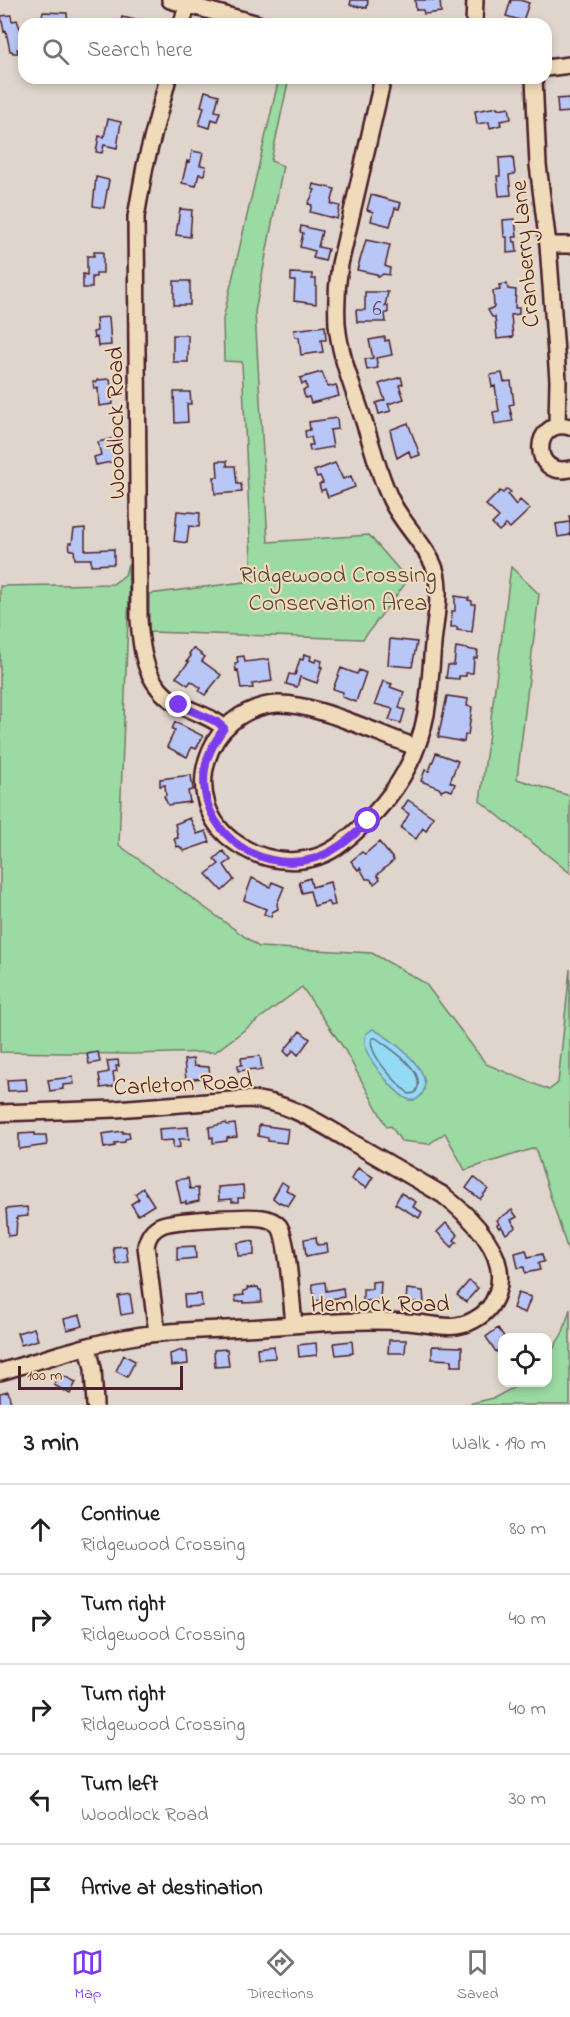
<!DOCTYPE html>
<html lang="en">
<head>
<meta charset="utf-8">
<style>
	body { margin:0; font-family:"Indie Flower",sans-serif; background:#f6f6f6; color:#202124 }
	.controls { position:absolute; right:18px; bottom:18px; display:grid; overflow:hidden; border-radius:12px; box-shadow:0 3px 9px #0003 }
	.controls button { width:54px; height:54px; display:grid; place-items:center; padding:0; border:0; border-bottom:2px solid #e0e0e0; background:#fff; color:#202124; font:30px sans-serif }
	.scale { position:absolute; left:18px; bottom:15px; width:165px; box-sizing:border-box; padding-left:6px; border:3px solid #4a1f2b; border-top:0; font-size:16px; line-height:21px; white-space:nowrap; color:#4a1f2b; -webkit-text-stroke:4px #efdbb9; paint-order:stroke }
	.stop { position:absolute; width:18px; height:18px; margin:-14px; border:4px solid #7c3aed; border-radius:50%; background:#fff }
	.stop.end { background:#7c3aed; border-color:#fff; box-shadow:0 2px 6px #0008 }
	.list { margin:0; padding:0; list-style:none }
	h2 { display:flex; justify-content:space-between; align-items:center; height:78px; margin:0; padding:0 24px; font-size:26px }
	h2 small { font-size:20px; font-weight:400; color:#757577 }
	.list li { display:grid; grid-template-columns:39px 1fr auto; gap:18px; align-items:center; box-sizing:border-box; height:90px; padding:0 24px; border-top:2px solid #e0e0e0 }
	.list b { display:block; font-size:22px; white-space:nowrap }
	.list p { margin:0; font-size:20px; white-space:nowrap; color:#757577 }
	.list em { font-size:20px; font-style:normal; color:#757577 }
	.icon { flex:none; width:33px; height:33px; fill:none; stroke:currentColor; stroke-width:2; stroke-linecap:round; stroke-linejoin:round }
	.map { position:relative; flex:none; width:570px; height:1405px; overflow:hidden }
	.search { position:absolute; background:#fff; box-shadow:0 3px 9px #0003; left:18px; right:18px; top:18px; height:66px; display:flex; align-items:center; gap:15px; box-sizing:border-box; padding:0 21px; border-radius:18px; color:#757577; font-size:22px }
	.sheet { height:528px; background:#fff }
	nav { display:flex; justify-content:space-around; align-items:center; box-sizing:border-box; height:84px; border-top:2px solid #e0e0e0; background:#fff; font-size:16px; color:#757577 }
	nav a { display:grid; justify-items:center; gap:3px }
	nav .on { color:#7c3aed }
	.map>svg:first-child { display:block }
	.green { fill:#9bdaa3; stroke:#727c67; stroke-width:1.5 }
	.water { fill:#93daf4; stroke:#768fa4; stroke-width:1.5 }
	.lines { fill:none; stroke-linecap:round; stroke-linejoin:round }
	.shore { stroke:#676a7b; stroke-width:1.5 }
	.building { fill:#b9c7f7; stroke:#4a1f2b; stroke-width:1.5 }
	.minor-casing { stroke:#4a1f2b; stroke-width:20 }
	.minor { stroke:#efdbb9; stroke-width:15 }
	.route { stroke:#7c3aed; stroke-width:8 }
	.labels { text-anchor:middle; stroke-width:4.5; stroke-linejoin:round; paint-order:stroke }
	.number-label { font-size:21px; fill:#66495e }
	.street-label { font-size:24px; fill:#4a1f2b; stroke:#efdbb9 }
	.park-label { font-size:24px; fill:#5a4443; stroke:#efdbb9 }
</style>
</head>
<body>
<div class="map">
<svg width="570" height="1405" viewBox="0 0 570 1405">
	<rect width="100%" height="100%" fill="#dfd5cc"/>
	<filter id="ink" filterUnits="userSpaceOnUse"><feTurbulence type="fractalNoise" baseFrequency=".0167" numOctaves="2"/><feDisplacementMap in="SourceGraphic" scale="12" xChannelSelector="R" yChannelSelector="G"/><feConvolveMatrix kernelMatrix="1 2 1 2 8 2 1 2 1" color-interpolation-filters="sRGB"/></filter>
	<g filter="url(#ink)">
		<!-- green -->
		<path class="green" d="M279,78H289L271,161L283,166L255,312L268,542L369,535L408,580L363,639L149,632V594L252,581L242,362L224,361L223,319Z
			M128,564L129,595L119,845L259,947L372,953L425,983L486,1064L549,1090L558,1083L570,969V1257L535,1148L465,1170L445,1133L429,1144L401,1141L391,1126L387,1127L343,1047L302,987L215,1052L129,1054L0,1052V586L113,584L125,575Z
			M511,567L539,594L517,779L570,796V873L480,801Z
			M570,1309V1405H464L494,1398L522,1383L548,1382V1358L563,1332Z"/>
		<!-- water -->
		<path class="water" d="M373,1029C390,1038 431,1068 424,1090C423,1094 418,1099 415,1100C402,1104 375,1067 369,1056C365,1049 364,1042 366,1034Z"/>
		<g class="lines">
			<!-- shore -->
			<path class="shore" d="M372,1038H376C390,1049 430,1072 415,1093L409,1094C397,1083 367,1055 372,1038Z"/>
		</g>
		<!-- building -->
		<path class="building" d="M351,0H368L367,8L350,5Z
			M415,0H440L441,12L424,14L423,10H416Z
			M511,0H520L529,3L523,21L506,16Z
			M43,12L67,13L68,24H44V19H41Z
			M11,15L12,21L17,20L22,34H20L22,48L17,49L18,53H13L12,51H10L6,31L4,32L1,16Z
			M122,17L140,21V19L152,24H120Z
			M205,91L219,95L215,111L220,112L217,121L212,119L210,128L199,125L204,107L201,106Z
			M569,98L570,112L558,113L557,99Z
			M498,107V109L509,107L511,119L500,121L501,125L490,128L489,122L477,124L475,111Z
			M108,119L121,122L117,148L104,145L102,153L96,152L99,136L104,137Z
			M192,151L203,153L200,165L206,166L204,175L199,174L196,186L182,183L187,161L190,162Z
			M513,157L515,174L509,175L511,195L499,196L497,176H500L499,158Z
			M96,177L109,180L104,208L93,206Z
			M313,184L335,189L331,204L340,206L337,219L310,212L312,205L308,204L315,190L312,189Z
			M371,195L401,203L399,209L395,208L390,226L371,221L373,212L367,210Z
			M180,209L192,210L190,237L176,235Z
			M515,219L517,237H513L514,242H516L517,252L507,253V237H504L503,220Z
			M301,226L322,231L318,247L328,249L325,261L313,258L315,251L300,247L303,233L300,232Z
			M366,240L390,245L385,266L390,268L389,275L383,274L379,277L376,274L357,270Z
			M94,252H103V273H96V277H92V288H83V274L87,275V256H94Z
			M291,273L312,274V279H316V304L294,301L295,281H291Z
			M174,281H190V305H174Z
			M507,284L508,289L516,290L515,308H519V314L511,315L513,337L497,339L495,317H492L488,310L494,307L493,291L500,290L499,285Z
			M365,292H388L385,306H388V313H385L386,322H357L356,310H365Z
			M109,317L111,345L98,346L97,337L94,338L93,332L97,331L96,318Z
			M325,326L326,340H321L323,352L301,355L299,337H295L294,330Z
			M173,335H188V362H173Z
			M385,337V341L389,340L392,355L376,358L378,368L367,370L365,359L373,358L369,340Z
			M322,372L328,387L336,385L339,396L311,403L309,397L305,398L303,390L307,389L306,383L302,384L300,378Z
			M502,373L504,382L511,381L514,404L509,405L513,421L495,424L493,412L499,411L495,386L492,387L490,375Z
			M401,377L403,384L399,385L404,399L388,404L391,411L379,414L376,403L385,400L379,384Z
			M110,379L113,404L99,406L98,388L94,389L93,382H97V380Z
			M174,392H190L191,404H187L188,422L175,423Z
			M337,418L338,429L330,430L333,447L310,451L309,445H313L311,437L306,438L305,431L310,430L309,422Z
			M408,423L420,455L411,458L409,451L397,458L390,430Z
			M111,439L116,461L96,465L94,457L101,455L98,442Z
			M217,461H227V466H235L237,484H241L242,492L215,494L214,477H218Z
			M335,463L343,479L351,476L355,487L328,497L325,489L321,491L319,484L323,483L320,476L317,477L314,471Z
			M507,489L511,492L508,495L516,505L520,500L530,509L510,528L506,525L499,531L492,524L499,517L486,505L500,491L503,493Z
			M177,511L200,513L199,527L189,526L187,543L174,541Z
			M569,516H570V535L558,537L556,524L570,522Z
			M85,528V550L114,549V564L91,565V559H75L74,550H70L69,543H72L74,529Z
			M455,596L469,598L468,600L472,601V604H475L472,632L457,630V627H451L452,611H455Z
			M390,639L417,642L412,667L388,665Z
			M456,647L478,651L477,658H474L473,673H466V676H459V679L446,678L448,665H454Z
			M193,648L205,657L202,661L221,675L205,695L199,691L201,688L191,681L188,685L176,677L189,662L187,661L191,656L189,654Z
			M304,654L311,656L310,660L315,662L316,659L322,661L320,667H322L317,683L300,677L297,687L286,684L289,674L295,675L300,659L303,660Z
			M244,656L245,662L269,659L272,681L252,684L253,688L241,689L238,670L236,671L235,664L238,663L237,657Z
			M341,668L357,674L359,670L366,673L356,702L342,697L343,692L333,689Z
			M383,681L392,684L390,687L404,692L399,708L405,710L401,723L389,720L393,709L375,704Z
			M447,696L468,699L467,706L472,707L468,735H465L464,742L438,737Z
			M175,722L203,736L196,749L192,747L187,757L167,747L175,730L172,729Z
			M436,753L458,761L450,782L455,784L452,791L446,789L441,791L439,788L421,781L425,770L429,771Z
			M191,775L193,790L188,791L190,802L168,805L164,796L166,795L165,785L160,786V779Z
			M408,800L433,817L426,831L423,828L416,839L401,828L409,814L402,809Z
			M190,818L197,834L206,831L210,842L184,851L179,846L177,847L174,839L178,838L175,824Z
			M379,842L394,860L377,875L380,879L374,884L370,879H366L360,868L358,870L351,861L362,852L365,854Z
			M223,851L231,860L224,865L234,880L222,891L206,874L219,864L214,859Z
			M252,878L270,887L272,882L284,887L277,904L278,909L272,912L271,917L264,914L266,909L244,900Z
			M310,878L312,887L330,882L335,905L330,906L328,902L314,906L310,891L302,893L299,882Z
			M300,1031L310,1039L298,1055L293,1050L289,1056L284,1051Z
			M98,1052L100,1062L89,1064L87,1054Z
			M260,1056L262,1070L256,1071L255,1069L238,1071V1065H242L241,1058Z
			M193,1059L194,1066L209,1067L210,1077L186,1080L184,1060Z
			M118,1060L119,1066H116L117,1071L113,1072L115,1086L101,1088L99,1074L109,1072L107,1061Z
			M73,1077L74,1084L63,1085V1089L50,1091L48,1080Z
			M26,1079L27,1090L8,1091L7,1080Z
			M226,1123L227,1125L235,1124L237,1137L227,1138V1141L213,1143V1137L210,1138L209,1127Z
			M259,1125L288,1129L286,1143L268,1141V1138L258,1136Z
			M188,1127L189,1139H179L180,1147L173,1148V1140L160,1141L159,1129Z
			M123,1131V1133L129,1132L130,1138L125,1139V1142L115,1143V1146L104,1148L102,1134Z
			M35,1133V1135H46L47,1145L19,1149V1134Z
			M358,1168L373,1177L366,1188L351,1179Z
			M474,1177L488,1189L480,1199L466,1188Z
			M188,1178L190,1189L198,1188L199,1201L186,1204V1202L181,1203L176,1180Z
			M282,1182L288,1186L286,1190L295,1195L288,1206L280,1202L279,1203L273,1198Z
			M243,1185L244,1198H238V1202H232V1199L219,1200L218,1187Z
			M143,1188L154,1205L138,1215L131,1204L139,1199L135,1194Z
			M401,1193L416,1202L413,1207L422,1212L419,1218L395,1204Z
			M27,1207L28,1216L17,1217L16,1235L8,1236L6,1209Z
			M512,1210L517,1217L511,1220L516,1227L506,1234L501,1226L499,1228L497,1225L499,1224L497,1220Z
			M446,1223L458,1235L454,1240L457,1242L452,1247L437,1232Z
			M316,1237L317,1245L327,1244L328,1252L306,1256L304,1239Z
			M248,1241L254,1242V1255L238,1256L237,1243Z
			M126,1246L128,1262L116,1264L113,1247Z
			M195,1246L196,1258L177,1260V1247Z
			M526,1250L528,1257L542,1254L544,1262L538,1263L540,1270L525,1273L524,1267L518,1268L515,1253Z
			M381,1281L380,1300L363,1301V1289H372V1282Z
			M469,1281L478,1288L466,1302L457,1295Z
			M325,1282L326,1291L343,1288L344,1297L315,1301L312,1284Z
			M258,1287L259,1290H261L262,1302L244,1303V1301L236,1302L235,1296L244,1295L243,1291L247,1290V1288Z
			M407,1289L423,1291L424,1303L414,1302V1304L406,1301Z
			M518,1293L531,1297L525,1313L513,1308Z
			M130,1294L133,1313L121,1315L118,1296Z
			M201,1294L202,1306L185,1307L184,1295Z
			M80,1315L83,1326L67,1330L64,1319Z
			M34,1328L38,1340L21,1345L17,1333Z
			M498,1328L505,1338H502V1347L496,1352L486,1337Z
			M389,1340H406L405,1353H388Z
			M352,1341L353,1353L336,1355L334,1343Z
			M316,1343L317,1355L299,1357L298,1345Z
			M274,1346L275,1358L258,1359L257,1348Z
			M432,1346L462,1347V1366H451L452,1360L432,1359Z
			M227,1349L229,1366L215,1367L214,1350Z
			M182,1350V1352H187L188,1364L171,1366L170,1354Z
			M124,1355L135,1361L127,1377L116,1371Z
			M60,1374L76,1382L70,1394L54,1385Z
			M8,1391L11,1403L0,1405V1393Z"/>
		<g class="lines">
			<!-- minor casing -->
			<g class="minor-casing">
				<path id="minor" d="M170,0L258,24
					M182,24L187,5
					M474,24L475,0
					M546,68L570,65
					M168,78L145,166L136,217L139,618C141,653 146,690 182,706C197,713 212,717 224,728
					M383,78L340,264C337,284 336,304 337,324C340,359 356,395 366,428C374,452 380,478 391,500C402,524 427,546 435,569C442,592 435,620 433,644C431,667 430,691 426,714C416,768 383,811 342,843C311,868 268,865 236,843C176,802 205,709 277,704C312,702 381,735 416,747
					M534,78L538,165L548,245L558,380L557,426
					M548,245H570
					M570,427C532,417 530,478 570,469
					M0,1113L116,1109L246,1099C286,1100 321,1124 355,1144C385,1161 414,1178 443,1195C471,1217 510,1254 497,1293C493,1305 486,1314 474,1320C455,1331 437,1325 417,1323C402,1321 387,1321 372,1321C329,1321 287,1326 245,1328C209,1330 172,1330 136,1336C90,1343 45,1359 0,1372
					M157,1333L146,1246C148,1236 152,1229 162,1225C173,1220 249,1216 262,1218C269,1219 274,1221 279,1226C288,1237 292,1307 294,1325
					M88,1347L93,1368L95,1405"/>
			</g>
			<!-- minor -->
			<use href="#minor" class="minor"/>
		</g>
	</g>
	<g class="lines" filter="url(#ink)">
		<!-- route -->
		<path class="route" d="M179,705L217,722L224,728C215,741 207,754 205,769C196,828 256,874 312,859C334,853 353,837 368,821"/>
	</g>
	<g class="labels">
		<!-- number labels -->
		<g class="number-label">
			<text x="377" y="315">6</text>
		</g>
		<!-- street labels -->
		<g class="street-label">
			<text transform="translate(524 254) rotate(-95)" y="8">Cranberry Lane</text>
			<text transform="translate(115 423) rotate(-91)" y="8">Woodlock Road</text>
			<text transform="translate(183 1083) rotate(-3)" y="8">Carleton Road</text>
			<text x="380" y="1311">Hemlock Road</text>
		</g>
		<!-- park labels -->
		<g class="park-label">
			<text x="338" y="582">Ridgewood Crossing<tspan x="338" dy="28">Conservation Area</tspan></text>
		</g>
	</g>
</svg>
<div class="controls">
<button><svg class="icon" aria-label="locate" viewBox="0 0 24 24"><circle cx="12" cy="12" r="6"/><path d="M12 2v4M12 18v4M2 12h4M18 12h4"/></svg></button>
</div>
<div class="scale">100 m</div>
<div class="stop" style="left:368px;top:821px"></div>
<div class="stop end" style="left:179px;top:705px"></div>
<div class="search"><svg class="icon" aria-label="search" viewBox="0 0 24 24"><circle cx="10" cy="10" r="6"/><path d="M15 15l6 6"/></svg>Search here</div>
</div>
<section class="sheet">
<h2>3 min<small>Walk · 190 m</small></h2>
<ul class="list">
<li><svg class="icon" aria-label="ahead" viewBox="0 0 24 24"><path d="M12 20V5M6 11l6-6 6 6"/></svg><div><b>Continue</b><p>Ridgewood Crossing</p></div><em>80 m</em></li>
<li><svg class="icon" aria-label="right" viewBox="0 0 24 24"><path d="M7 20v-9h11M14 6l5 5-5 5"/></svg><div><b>Turn right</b><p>Ridgewood Crossing</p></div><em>40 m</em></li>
<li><svg class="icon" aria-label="right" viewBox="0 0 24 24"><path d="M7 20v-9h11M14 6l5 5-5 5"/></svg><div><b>Turn right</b><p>Ridgewood Crossing</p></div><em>40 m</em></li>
<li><svg class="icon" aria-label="left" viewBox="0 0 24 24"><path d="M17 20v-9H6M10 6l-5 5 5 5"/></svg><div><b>Turn left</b><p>Woodlock Road</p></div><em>30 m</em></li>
<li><svg class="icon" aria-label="arrive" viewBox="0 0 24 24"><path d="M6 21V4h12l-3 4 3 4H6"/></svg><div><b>Arrive at destination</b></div></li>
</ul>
</section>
<nav>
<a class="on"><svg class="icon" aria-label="map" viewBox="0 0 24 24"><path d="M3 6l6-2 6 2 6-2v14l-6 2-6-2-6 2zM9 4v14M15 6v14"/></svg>Map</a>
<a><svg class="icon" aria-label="directions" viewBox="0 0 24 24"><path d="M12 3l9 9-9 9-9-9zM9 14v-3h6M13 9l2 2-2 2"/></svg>Directions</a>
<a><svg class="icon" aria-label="saved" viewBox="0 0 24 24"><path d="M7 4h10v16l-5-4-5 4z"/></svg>Saved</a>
</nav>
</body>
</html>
